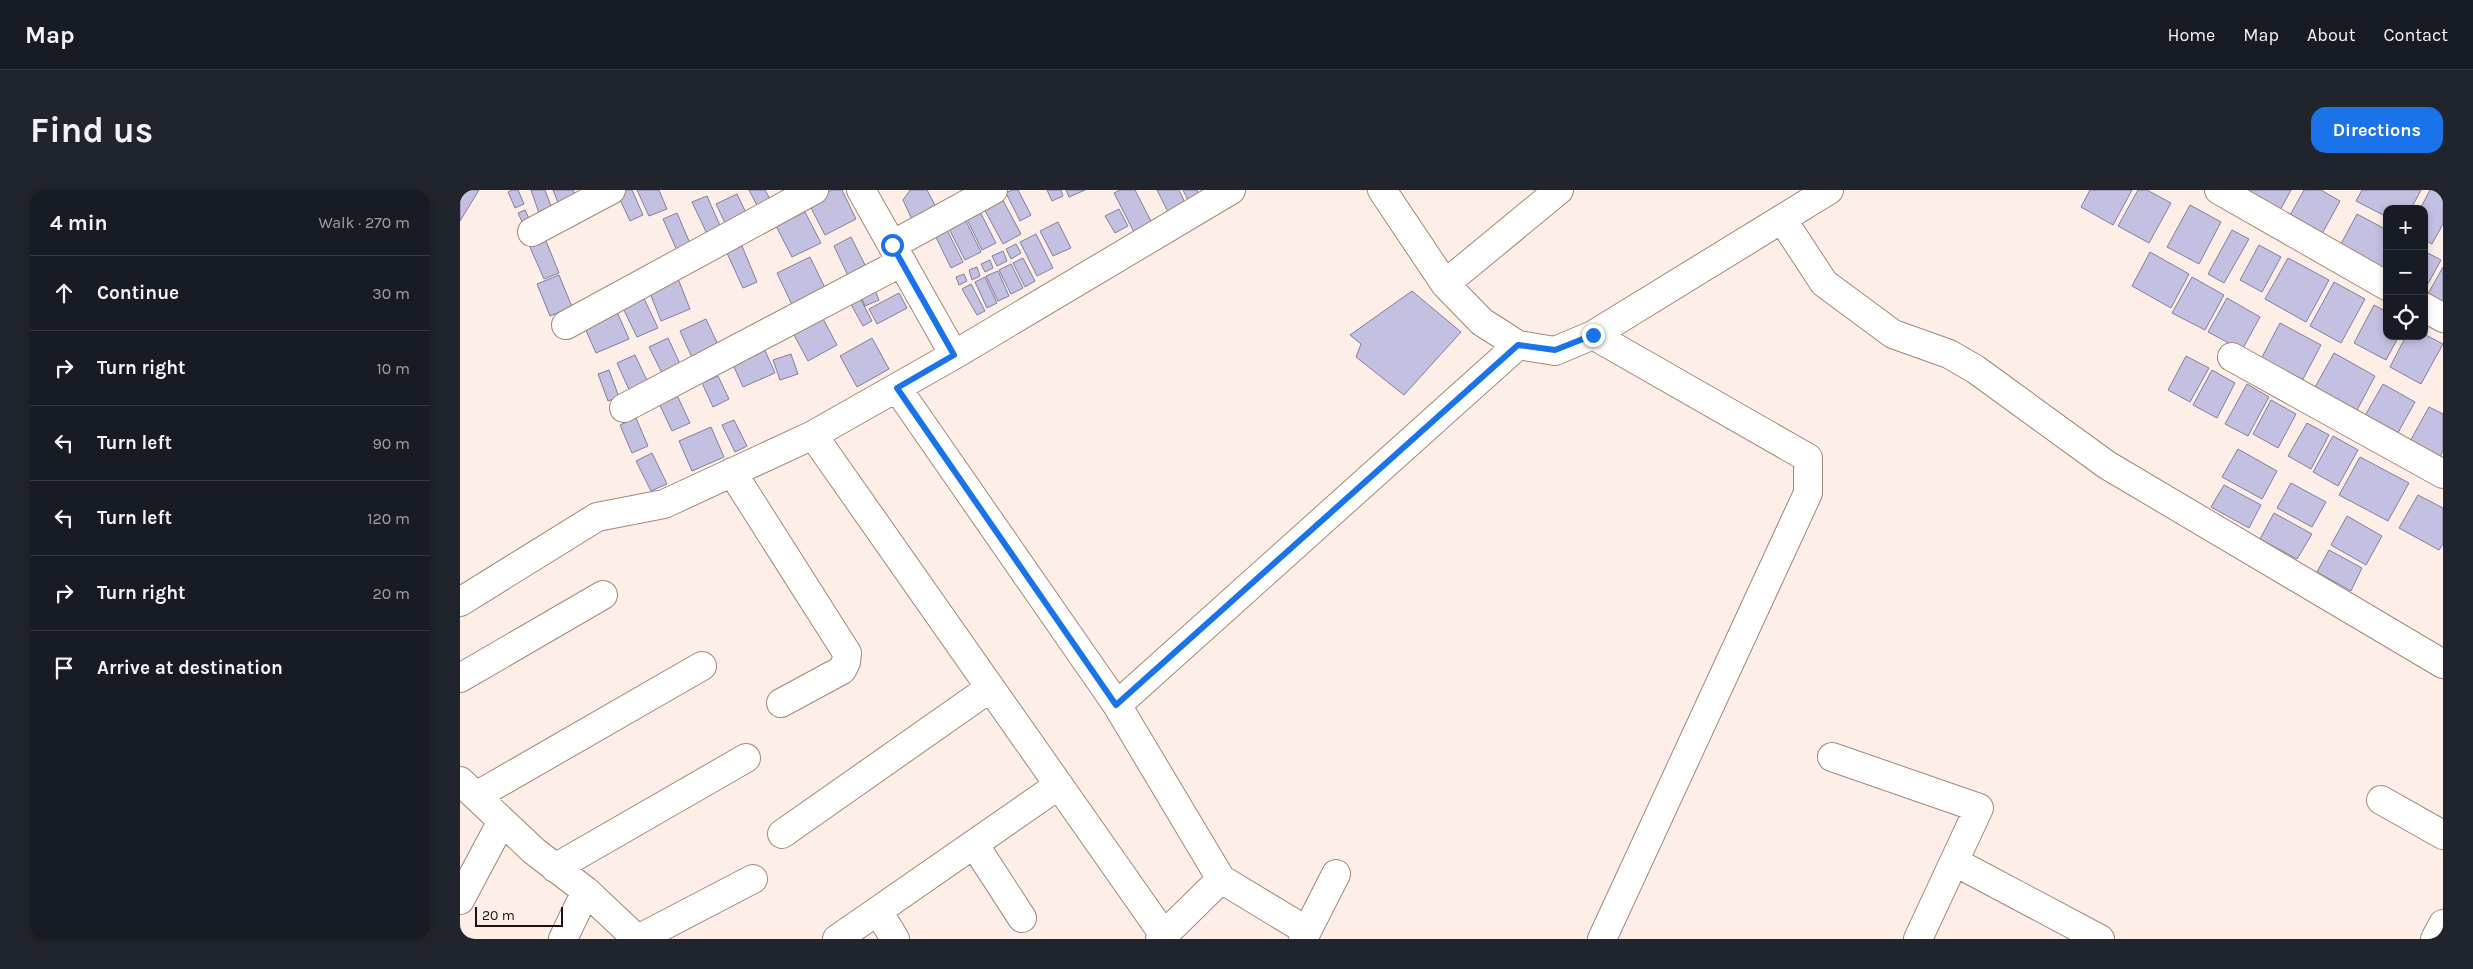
<!DOCTYPE html>
<html lang="en">
<head>
<meta charset="utf-8">
<style>
	body { margin:0; font-family:Karla,sans-serif; background:#20242c; color:#f1f3f6 }
	.controls { position:absolute; right:15px; top:15px; display:grid; overflow:hidden; border-radius:10px; box-shadow:0 2px 8px #0003 }
	.controls button { width:45px; height:45px; display:grid; place-items:center; padding:0; border:0; border-bottom:1px solid #363941; background:#171b24; color:#f1f3f6; font:25px sans-serif }
	.scale { position:absolute; left:15px; bottom:12px; width:88px; box-sizing:border-box; padding-left:5px; border:2px solid #1e130c; border-top:0; font-size:14px; line-height:18px; white-space:nowrap; color:#1e130c; -webkit-text-stroke:4px #fdefe7; paint-order:stroke }
	.stop { position:absolute; width:15px; height:15px; margin:-11px; border:4px solid #1a73e8; border-radius:50%; background:#fff }
	.stop.end { background:#1a73e8; border-color:#fff; box-shadow:0 1px 5px #0008 }
	.list { margin:0; padding:0; list-style:none }
	h2 { display:flex; justify-content:space-between; align-items:center; height:65px; margin:0; padding:0 20px; font-size:21px }
	h2 small { font-size:16px; font-weight:400; color:#9ea1a6 }
	.list li { display:grid; grid-template-columns:32px 1fr auto; gap:15px; align-items:center; box-sizing:border-box; height:75px; padding:0 20px; border-top:1px solid #363941 }
	.list b { display:block; font-size:19px; white-space:nowrap }
	.list em { font-size:16px; font-style:normal; color:#9ea1a6 }
	.icon { flex:none; width:28px; height:28px; fill:none; stroke:currentColor; stroke-width:2; stroke-linecap:round; stroke-linejoin:round }
	.map { position:relative; flex:none; width:1983px; height:749px; overflow:hidden; border-radius:15px }
	header { display:flex; align-items:center; gap:30px; box-sizing:border-box; height:70px; padding:0 25px; background:#171b24; border-bottom:1px solid #363941 }
	header strong { font-size:24px }
	nav { display:flex; gap:28px; margin-inline-start:auto; font-size:18px }
	.intro { display:flex; align-items:center; justify-content:space-between; box-sizing:border-box; height:120px; padding:0 30px }
	h1 { margin:0; font-size:35px }
	.button { padding:12px 22px; border-radius:15px; background:#1a73e8; color:#fff; font-size:18px; font-weight:700 }
	main { display:flex; gap:30px; padding:0 30px }
	aside { flex:1; background:#171b24; border-radius:15px; box-shadow:0 2px 8px #0003 }
	.map>svg:first-child { display:block }
	.building { fill:#c3c0e2; stroke:#817e9d }
	.lines { fill:none; stroke-linecap:round; stroke-linejoin:round }
	.minor-casing { stroke:#a58673; stroke-width:30 }
	.minor { stroke:#fff; stroke-width:28 }
	.route { stroke:#1a73e8; stroke-width:6 }
</style>
</head>
<body>
<header>
<strong>Map</strong>
<nav><a>Home</a><a>Map</a><a>About</a><a>Contact</a></nav>
</header>
<div class="intro"><h1>Find us</h1><a class="button">Directions</a></div>
<main>
<aside>
<h2>4 min<small>Walk · 270 m</small></h2>
<ul class="list">
<li><svg class="icon" aria-label="ahead" viewBox="0 0 24 24"><path d="M12 20V5M6 11l6-6 6 6"/></svg><div><b>Continue</b></div><em>30 m</em></li>
<li><svg class="icon" aria-label="right" viewBox="0 0 24 24"><path d="M7 20v-9h11M14 6l5 5-5 5"/></svg><div><b>Turn right</b></div><em>10 m</em></li>
<li><svg class="icon" aria-label="left" viewBox="0 0 24 24"><path d="M17 20v-9H6M10 6l-5 5 5 5"/></svg><div><b>Turn left</b></div><em>90 m</em></li>
<li><svg class="icon" aria-label="left" viewBox="0 0 24 24"><path d="M17 20v-9H6M10 6l-5 5 5 5"/></svg><div><b>Turn left</b></div><em>120 m</em></li>
<li><svg class="icon" aria-label="right" viewBox="0 0 24 24"><path d="M7 20v-9h11M14 6l5 5-5 5"/></svg><div><b>Turn right</b></div><em>20 m</em></li>
<li><svg class="icon" aria-label="arrive" viewBox="0 0 24 24"><path d="M6 21V4h12l-3 4 3 4H6"/></svg><div><b>Arrive at destination</b></div></li>
</ul>
</aside>
<div class="map">
<svg width="1983" height="749" viewBox="0 0 1983 749">
	<rect width="100%" height="100%" fill="#fdefe7"/>
	<!-- building -->
	<path class="building" d="M0,0H19L0,31Z
		M52,0H58L64,14L55,18L48,2Z
		M71,0H85L94,24L81,29Z
		M93,0H113L116,7L99,15Z
		M165,0H172L183,25L170,31L157,3Z
		M177,0H199L207,19L189,26Z
		M289,0H305L314,16L301,23Z
		M372,0H382L396,29L365,45L348,12Z
		M450,0H467L479,23L455,36L443,10Z
		M552,0H558L571,25L560,31L546,3Z
		M587,0H601L603,6L592,11Z
		M606,0H625L609,7Z
		M660,0H675L694,37L676,46L654,3Z
		M697,0H719L727,17L710,26Z
		M723,0H737L739,5L728,10Z
		M1630,0H1672L1653,35L1621,17Z
		M1678,0H1687L1711,13L1689,53L1658,36Z
		M1785,0H1831L1817,26Z
		M1844,0H1861L1880,11L1858,51L1825,34Z
		M1902,0H1961L1951,19H1927V27L1896,11Z
		M1970,0L1983,2V34L1972,54L1964,50V19H1960Z
		M277,4L287,25L266,35L256,14Z
		M540,5L561,44L543,54L522,15Z
		M247,6L262,40L248,46L232,12Z
		M1730,15L1761,32L1739,74L1707,57Z
		M517,16L536,53L522,60L504,23Z
		M659,19L668,36L655,43L645,26Z
		M65,20L72,35L65,38L58,23Z
		M345,22L361,53L332,67L316,36Z
		M217,23L232,58L219,65L203,29Z
		M1897,24L1927,40V90L1875,65Z
		M503,25L521,62L505,70L486,33Z
		M598,32L611,58L593,66L580,41Z
		M484,34L503,72L491,78L473,41Z
		M1772,40L1789,49L1764,93L1748,84Z
		M82,41L99,83L84,89L66,48Z
		M576,44L593,78L577,86L560,52Z
		M391,47L408,81L390,90L374,56Z
		M556,54L561,63L551,69L546,59Z
		M1799,55L1821,67L1802,102L1780,90Z
		M282,56L297,92L283,98L267,63Z
		M543,61L547,71L537,76L532,66Z
		M1964,61L1981,70L1964,101Z
		M1690,62L1729,84L1711,118L1672,96Z
		M350,67L367,102L334,119L317,83Z
		M563,68L575,91L565,97L553,73Z
		M1828,68L1869,90L1846,132L1805,109Z
		M530,70L533,78L525,82L521,74Z
		M551,74L563,98L551,104L539,80Z
		M517,77L520,86L512,90L509,80Z
		M1983,77V125L1964,111Z
		M538,81L549,106L538,111L526,86Z
		M504,84L507,91L499,95L496,87Z
		M99,85L112,117L90,126L77,94Z
		M217,86L230,119L201,131L188,98Z
		M525,87L537,113L527,118L515,92Z
		M1732,87L1764,105L1745,140L1712,123Z
		M1874,92L1905,109L1881,153L1850,136Z
		M511,94L525,121L517,125L502,99Z
		M414,98L419,110L405,116L400,104Z
		M180,100L198,138L177,147L159,110Z
		M952,101L1001,142L944,205L896,167L901,154L890,145Z
		M439,103L447,118L417,134L409,119Z
		M398,104L412,131L403,136L388,109Z
		M1767,108L1800,127L1782,160L1748,142Z
		M1914,115L1927,122V146H1939L1926,170L1894,153Z
		M157,122L169,149L136,163L124,136Z
		M362,127L377,155L348,171L333,143Z
		M246,129L260,159L234,172L220,141Z
		M1820,133L1861,155L1842,191L1801,169Z
		M1964,144L1983,154L1961,194L1930,177L1946,146H1964Z
		M208,148L222,178L204,187L189,157Z
		M412,148L429,179L397,197L380,166Z
		M303,156L315,183L283,197L271,170Z
		M1874,163L1915,186L1896,222L1854,199Z
		M331,164L338,184L320,190L313,170Z
		M175,165L189,195L171,204L157,173Z
		M1726,166L1749,178L1730,212L1708,200Z
		M149,180L159,207L148,211L138,184Z
		M1752,180L1775,193L1757,228L1733,215Z
		M258,186L269,209L253,217L242,193Z
		M1787,194L1809,207L1788,246L1765,234Z
		M1923,194L1955,212L1935,248L1902,231Z
		M215,201L230,233L212,241L197,209Z
		M1811,210L1836,224L1818,258L1793,244Z
		M1969,217L1983,224V261L1978,271L1948,255Z
		M176,228L188,256L172,263L160,235Z
		M274,230L287,256L275,262L262,235Z
		M1847,233L1869,245L1851,279L1828,266Z
		M251,237L264,267L232,281L219,251Z
		M1873,246L1898,260L1878,296L1853,282Z
		M1778,259L1817,281L1802,309L1762,287Z
		M192,263L207,294L191,301L176,271Z
		M1900,267L1949,293L1928,331L1879,305Z
		M1831,293L1866,312L1852,337L1817,318Z
		M1764,295L1801,315L1789,338L1751,317Z
		M1958,305L1983,318V354L1979,360L1939,338Z
		M1814,323L1852,344L1837,369L1800,349Z
		M1887,326L1922,346L1906,375L1871,355Z
		M1869,360L1902,378L1891,401L1857,382Z"/>
	<g class="lines">
		<!-- minor casing -->
		<g class="minor-casing">
			<path id="minor" d="M401,0L494,165
				M922,0L985,94L1022,132L1058,155
				M1759,0L1927,96
				M1322,29L1364,93L1433,144L1489,164L1515,179L1647,275L1983,474
				M72,42L151,0
				M432,55L533,0
				M985,94L1099,0
				M1964,117L1983,128
				M106,135L354,0
				M1133,145L1348,268V303L1142,749
				M1772,167L1983,284
				M437,198L657,515L761,689
				M164,218L442,72
				M353,245L704,745
				M272,282L387,463L386,472L382,480L321,513
				M0,412L137,327L204,314L353,245L494,165L771,0
				M0,488L143,405
				M657,515L1058,155L1095,161L1133,145L1369,0
				M1372,567L1519,618L1458,749
				M0,591L74,661L126,701L177,749
				M16,606L242,476
				M1921,610L1983,645
				M322,644L530,498
				M514,654L562,728
				M1495,672L1640,749
				M95,678L286,568
				M0,710L42,631
				M418,721L435,749
				M103,749L126,701
				M178,749L293,689
				M377,749L599,595
				M700,749L761,689L847,741
				M843,749L876,684
				M1975,749L1983,734"/>
		</g>
		<!-- minor -->
		<use href="#minor" class="minor"/>
	</g>
	<g class="lines">
		<!-- route -->
		<path class="route" d="M432,55L494,165L437,198L656,515L1058,155L1095,160L1133,145"/>
	</g>
</svg>
<div class="controls">
<button>+</button>
<button>−</button>
<button><svg class="icon" aria-label="locate" viewBox="0 0 24 24"><circle cx="12" cy="12" r="6"/><path d="M12 2v4M12 18v4M2 12h4M18 12h4"/></svg></button>
</div>
<div class="scale">20 m</div>
<div class="stop" style="left:432px;top:55px"></div>
<div class="stop end" style="left:1133px;top:145px"></div>
</div>
</main>
</body>
</html>
